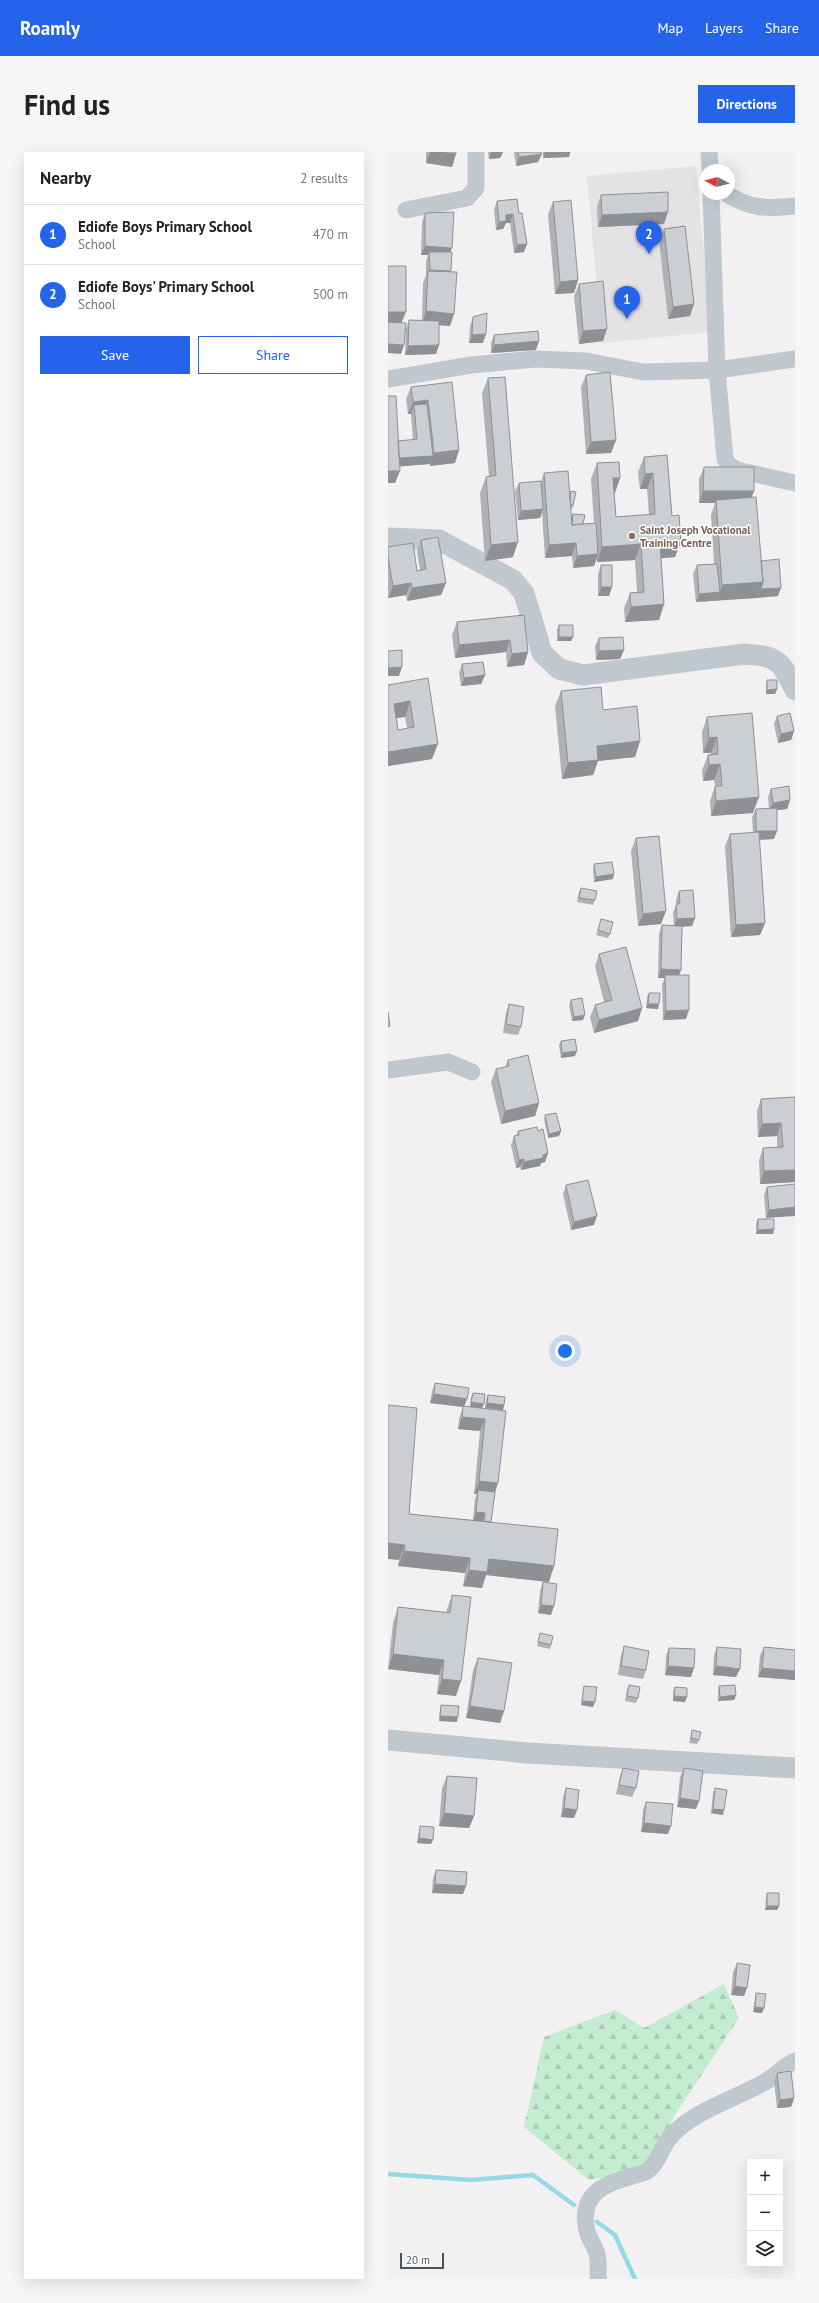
<!DOCTYPE html>
<html lang="en">
<head>
<meta charset="utf-8">
<style>
	body { margin:0; font-family:"PT Sans",sans-serif; background:#f6f6f6; color:#222 }
	.controls { position:absolute; right:12px; bottom:12px; display:grid; overflow:hidden; border-radius:0px; box-shadow:0 4px 16px #0002 }
	.controls button { width:36px; height:36px; display:grid; place-items:center; padding:0; border:0; border-bottom:1px solid #e0e0e0; background:#fff; color:#222; font:20px sans-serif }
	.compass { position:absolute; left:311px; top:12px; width:36px; height:36px; border-radius:50%; background:#fff; box-shadow:0 4px 16px #0002; rotate:277deg }
	.scale { position:absolute; left:12px; bottom:10px; width:44px; box-sizing:border-box; padding-left:4px; border:2px solid #49555d; border-top:0; font-size:11px; line-height:14px; white-space:nowrap; color:#49555d; -webkit-text-stroke:3px #fff; paint-order:stroke }
	.you { position:absolute; left:177px; top:1199px; width:14px; height:14px; margin:-10px; border:3px solid #fff; border-radius:50%; background:#1a73e8; box-shadow:0 0 0 6px #1a73e833 }
	.badge { display:grid; place-items:center; width:26px; height:26px; border-radius:50%; background:#2563eb; color:#fff; font-size:13px; font-weight:700 }
	.pin { position:absolute; translate:-50% -33px; filter:drop-shadow(0 1px 2px #0008) }
	.pin::after { content:''; position:absolute; top:21px; width:14px; height:12px; background:inherit; clip-path:polygon(0 0,100% 0,50% 100%) }
	.list { margin:0; padding:0; list-style:none }
	h2 { display:flex; justify-content:space-between; align-items:center; height:52px; margin:0; padding:0 16px; font-size:17px }
	h2 small { font-size:13px; font-weight:400; color:#767676 }
	.list li { display:grid; grid-template-columns:26px 1fr auto; gap:12px; align-items:center; box-sizing:border-box; height:60px; padding:0 16px; border-top:1px solid #e0e0e0 }
	.list b { display:block; font-size:15px; white-space:nowrap }
	.list p { margin:0; font-size:13px; white-space:nowrap; color:#767676 }
	.list em { font-size:13px; font-style:normal; color:#767676 }
	.actions { display:flex; gap:8px; padding:12px 16px }
	.actions a { flex:1; padding:9px 0; border:1px solid #2563eb; border-radius:0px; text-align:center; font-size:14px; color:#2563eb }
	.actions .main { background:#2563eb; color:#fff }
	.icon { flex:none; width:22px; height:22px; fill:none; stroke:currentColor; stroke-width:2; stroke-linecap:round; stroke-linejoin:round }
	.map { position:relative; flex:none; width:407px; height:2127px; overflow:hidden; border-radius:0px }
	header { display:flex; align-items:center; gap:24px; box-sizing:border-box; height:56px; padding:0 20px; background:#2563eb; color:#fff }
	header strong { font-size:19px }
	nav { display:flex; gap:22px; margin-inline-start:auto; font-size:14px }
	.intro { display:flex; align-items:center; justify-content:space-between; box-sizing:border-box; height:96px; padding:0 24px }
	h1 { margin:0; font-size:28px }
	.button { padding:10px 18px; border-radius:0px; background:#2563eb; color:#fff; font-size:14px; font-weight:700 }
	main { display:flex; gap:24px; padding:0 24px }
	aside { flex:1; background:#fff; border-radius:0px; box-shadow:0 4px 16px #0002 }
	.map>svg:first-child { display:block }
	.education { fill:#e4e2e2 }
	.forest { fill:url(#forest-firs) }
	.lines { fill:none; stroke-linecap:round; stroke-linejoin:round }
	.stream { stroke:#93dae6; stroke-width:4.5 }
	.minor { stroke:#bfc8ce; stroke-width:17 }
	.tertiary { stroke:#bfc8ce; stroke-width:21 }
	.wall { fill:#afb1b5; fill-rule:evenodd }
	.shaded-wall { fill:#8e9093 }
	.building { fill:#cbced2; stroke:#8e9093; fill-rule:evenodd }
	.education-dot { fill:#8d6e63; stroke:#fff; stroke-width:1.5 }
	.labels { text-anchor:middle; stroke-width:3; stroke-linejoin:round; paint-order:stroke }
	.education-label { font-size:11px; font-weight:bold; fill:#785e54; stroke:#fff; text-anchor:start }
</style>
</head>
<body>
<header>
<strong>Roamly</strong>
<nav><a>Map</a><a>Layers</a><a>Share</a></nav>
</header>
<div class="intro"><h1>Find us</h1><a class="button">Directions</a></div>
<main>
<aside>
<h2>Nearby<small>2 results</small></h2>
<ul class="list">
<li><span class="badge">1</span><div><b>Ediofe Boys Primary School</b><p>School</p></div><em>470 m</em></li>
<li><span class="badge">2</span><div><b>Ediofe Boys' Primary School</b><p>School</p></div><em>500 m</em></li>
</ul>
<div class="actions"><a class="main">Save</a><a>Share</a></div>
</aside>
<div class="map">
<svg width="407" height="2127" viewBox="0 0 407 2127">
	<defs>
		<pattern id="forest-firs" width="22" height="20" patternUnits="userSpaceOnUse"><rect width="22" height="20" fill="#c3ecd0"/><path d="M5 1l3.5 6h-7zM16 11l3.5 6h-7z" fill="#a9ccb5"/></pattern>
	</defs>
	<rect width="100%" height="100%" fill="#f3f0f1"/>
	<!-- education -->
	<path class="education" d="M308,14L323,180L214,191L199,24Z"/>
	<!-- forest -->
	<path class="forest" d="M336,1832L351,1866L287,1963L257,2017L201,2028L136,1975L156,1885L227,1858L256,1876Z"/>
	<g class="lines">
		<!-- stream -->
		<path class="stream" d="M0,2022L83,2028L145,2023L186,2053
			M209,2070L227,2083L247,2127"/>
		<!-- minor -->
		<path class="minor" d="M321,0L322,18
			M323,42L329,218L337,307L341,313L349,318L407,331
			M339,42C362,57 381,57 407,54
			M18,58L79,46L88,36V0
			M0,227L83,213L147,207L198,209L255,220L329,218L407,207
			M0,918L60,910L84,920
			M210,2127C210,2119 211,2109 209,2102C207,2094 201,2087 199,2079C189,2035 226,2030 258,2020C270,2012 273,1996 282,1985C305,1959 347,1947 377,1930C388,1924 395,1914 407,1909"/>
		<!-- tertiary -->
		<path class="tertiary" d="M0,386L51,388L125,428L136,441L154,501L171,517L195,523L356,502C389,504 393,508 407,538
			M0,1588L140,1601L407,1616"/>
	</g>
	<!-- wall -->
	<path class="wall" d="M38,0H68L64,15L38,11Z
		M100,0H115L112,6L101,7Z
		M126,0H153L150,10L128,14Z
		M155,0H182L181,5L155,6Z
		M213,43L276,72L210,75L209,55Z
		M109,49L131,61L136,100L126,101L122,71H118L115,77L108,78L106,58Z
		M165,50L190,128L186,141L167,142L160,62Z
		M37,61L62,100V174L51,173V193L48,202L17,203L18,177L21,168H34L35,131L38,123V109L40,103H33L34,70Z
		M276,77L302,164L280,167L271,89Z
		M191,132L215,189L191,192L186,144Z
		M85,165L95,191H81L82,174Z
		M106,183L148,198L103,201V191Z
		M198,223L228,288L223,301L198,302L193,235Z
		M100,226L125,405L97,409L92,341L98,325H101L94,241Z
		M64,230L67,311L42,314V312L11,314L7,331L10,289L25,288L23,262H20L18,247L23,235Z
		M279,303L284,364L293,390L287,405L273,406L276,452L271,468L237,470L236,456L242,441L249,440L247,408L209,410V407L206,414L185,416L184,404L157,406L154,361L152,366L130,368L127,339L131,331L153,330L156,321L182,343L183,339L185,354L183,358L184,367L185,362L195,372L206,371L203,327L209,311L232,326L226,341L228,365L261,363L259,337H252L250,320L256,305Z
		M316,315L363,345L373,409L390,444L308,450L305,422L309,413L326,412L323,363L327,351H311V327Z
		M33,388L58,431L53,443L19,449L18,443L0,446V395L29,419L32,418L29,400Z
		M213,413L221,444H210V422Z
		M136,463L140,500L136,513L119,515L118,500L67,506L64,483L69,470Z
		M171,473L185,485L183,489H169V478Z
		M211,486L236,498L232,507L208,508L207,494Z
		M74,512L97,523L93,532L73,534L71,521Z
		M40,526L44,607L0,614V533ZM17,565L19,576L10,578L9,566Z
		M379,528L389,537L387,542H378V533Z
		M173,539L215,558L252,589L247,605L210,609L205,623L174,627L167,554Z
		M389,564L406,579L403,588L390,591L386,572Z
		M319,565L365,661L323,664L322,649L327,634L326,628L315,629L314,618L320,603L323,602V601H315L314,580Z
		M383,637L402,648L399,657L389,658L386,687L371,688L377,771L372,783L343,785L337,694L342,682L365,681L364,665L368,657H381L380,645Z
		M248,686L273,772L250,774L243,699Z
		M206,712L225,727L206,730L205,717Z
		M193,736L207,748L205,753L189,750L191,740Z
		M291,739L307,766L304,774L294,775L293,818L291,823L298,867L275,868L274,832L277,826H270L271,782L274,773L286,774L285,761L288,753V748Z
		M213,767L222,782L220,786L208,783Z
		M211,802L254,856L250,869L206,881L202,865L207,853L216,850L207,814Z
		M261,841L271,852L270,857L258,856L259,845Z
		M183,848L195,868L184,869L181,853Z
		M121,852L133,875L130,883L115,881L118,861Z
		M173,889L187,904L173,906L171,893Z
		M120,908L151,951L147,964L113,972L103,930L108,917L117,915Z
		M407,945V1030L372,1032L371,1008L375,996L389,995V984L370,985L369,959L373,947Z
		M157,963L173,979L171,984L160,986L156,968Z
		M130,979H150L160,1001L157,1010L153,1011L152,1014L133,1018L132,1015L128,1016L123,993L126,984H128Z
		M407,1032L378,1066L376,1043L379,1035Z
		M178,1033L206,1073L183,1078L175,1042Z
		M370,1067L386,1077L385,1082H368V1071Z
		M47,1231L79,1247L76,1254L118,1259L107,1341L103,1370L161,1430L98,1423L94,1436L75,1434L77,1421L10,1414L11,1408L21,1362L85,1368L87,1347L89,1342H86L92,1279L70,1277L71,1267L75,1255L42,1251L44,1239Z
		M85,1241L96,1252L94,1256L82,1255L83,1245Z
		M100,1243L116,1253L115,1258L97,1256L98,1248Z
		M155,1430L163,1463L150,1461L152,1439Z
		M64,1443L68,1544L49,1542L51,1523L0,1517L5,1471L10,1455L58,1460Z
		M152,1481L163,1493L162,1497L149,1494Z
		M236,1494L258,1518L255,1527L230,1523L233,1503Z
		M329,1495L348,1525L325,1523L326,1503Z
		M376,1495L407,1498V1528L370,1525L372,1504Z
		M281,1496L303,1525L277,1523L278,1504Z
		M90,1506L116,1559L112,1571L78,1566L85,1518Z
		M241,1533L250,1546L248,1551L237,1549L239,1538Z
		M196,1534L205,1555L193,1553L195,1538Z
		M331,1534L348,1543L346,1548L330,1549V1539Z
		M287,1535L297,1550L285,1549V1539Z
		M53,1553L69,1570L51,1569L52,1558Z
		M304,1578L311,1588L309,1592L301,1591Z
		M235,1616L248,1636L244,1645L228,1642L232,1624Z
		M296,1616L308,1657L289,1655L292,1625Z
		M59,1624L86,1664L81,1676L51,1674L54,1636Z
		M178,1636L186,1666L173,1665L175,1645Z
		M327,1636L335,1663L323,1661L325,1641Z
		M258,1650L280,1682L253,1680L255,1658Z
		M32,1674L43,1692L29,1691L31,1678Z
		M48,1718L75,1742L44,1741L45,1726Z
		M379,1741L391,1754L389,1758H377L378,1746Z
		M349,1811L356,1844L343,1843L345,1820Z
		M368,1841L374,1861L365,1860L367,1846Z
		M389,1921L406,1946L403,1955L389,1956L386,1929Z"/>
	<!-- shaded-wall -->
	<path class="shaded-wall" d="M42,0H50L68,2L64,15L38,11Z
		M103,0H115L112,6L101,7Z
		M157,0H182L181,5L155,6Z
		M154,2L150,10L128,14L131,5Z
		M280,60L276,72L210,75L214,63Z
		M125,62L122,71H118L115,77L108,78L111,70L118,63Z
		M139,92L136,100L126,101L129,93Z
		M37,94L64,96L61,104L41,100L40,103H33Z
		M42,118L63,119L40,123Z
		M190,128L186,141L167,142L172,130Z
		M306,152L302,164L280,167L285,155Z
		M38,159L66,162L62,174L34,172Z
		M0,160H18L13,172H0Z
		M219,177L215,189L191,192L195,179Z
		M98,182L95,191H81L84,183Z
		M151,189L148,198L103,201L106,193Z
		M0,192L16,193L13,202L0,201Z
		M51,193L48,202L17,203L20,194Z
		M40,248L36,261L26,253L23,262H20L25,250Z
		M228,288L223,301L198,302L203,290Z
		M71,298L67,311L42,314L46,301Z
		M45,304L42,312L6,315L10,306Z
		M0,319H12L7,331H0Z
		M265,321L259,337H252L257,322Z
		M225,326H232L227,341L220,342Z
		M315,339H366L361,352L328,348L327,351H311Z
		M155,357L152,366L130,368L133,359Z
		M130,390L125,405L97,409L103,393Z
		M293,390L287,405L267,407L272,391Z
		M188,391L184,404L157,406L161,393Z
		M253,392L247,408L209,410L214,395Z
		M210,402L206,414L185,416L189,404Z
		M375,430L369,446L308,450L311,442L332,440L334,433Z
		M23,431L18,443L0,446L5,434Z
		M58,431L53,443L19,449L24,436Z
		M213,435H224L221,444H210Z
		M393,436L390,444L369,446L373,437Z
		M276,452L271,468L237,470L243,455Z
		M171,485H185L183,489H169Z
		M122,488L118,500L67,506L71,493Z
		M236,498L232,507L208,508L211,499Z
		M140,500L136,513L119,515L124,502Z
		M14,515L11,524H0V516Z
		M97,523L93,532L73,534L76,526Z
		M389,537L387,542H378L379,538Z
		M22,549L17,565L1,567L6,552Z
		M406,579L403,588L390,591L393,582Z
		M329,585L323,601H315L321,586Z
		M252,589L247,605L210,609L205,623L174,627L180,611L209,594Z
		M50,592L44,607L0,614V600Z
		M332,612L326,628L315,629L321,613Z
		M371,645L365,661L323,664L328,649Z
		M402,648L399,657L381,659L385,651Z
		M368,679H389L386,687L365,688Z
		M226,722L225,727L206,730L208,725Z
		M278,759L273,772L250,774L255,762Z
		M307,766L304,774L286,775L289,767Z
		M377,771L372,783L343,785L348,773Z
		M273,817L293,818L290,826L277,823V826H270Z
		M260,852H271L270,857L258,856Z
		M254,856L250,869L206,881L211,868Z
		M301,858L298,867L275,868L278,859Z
		M197,863L195,868L184,869L186,865Z
		M189,899L187,904L173,906L174,901Z
		M151,951L147,964L113,972L117,959Z
		M393,971L389,984L370,985L374,972Z
		M173,979L171,984L160,986L161,982Z
		M160,1001L157,1010L153,1011L152,1014L133,1018L136,1010L155,1003Z
		M136,1007L132,1015L128,1016L131,1008Z
		M407,1018V1030L372,1032L376,1019Z
		M407,1055V1064L378,1066L381,1058Z
		M209,1064L206,1073L183,1078L186,1070Z
		M386,1077L385,1082H368L370,1078Z
		M46,1242L79,1247L76,1255L42,1251Z
		M83,1250L96,1252L94,1256L82,1255Z
		M99,1251L116,1253L115,1258L97,1256Z
		M74,1265L97,1267L92,1279L70,1277Z
		M91,1329L110,1331L106,1344L90,1338L89,1342H86Z
		M88,1360L97,1361L94,1370L85,1369Z
		M0,1391L17,1393L11,1408L0,1407Z
		M16,1399L82,1406L77,1421L10,1414Z
		M101,1407L166,1414L161,1430L98,1423L94,1436L75,1434L81,1418Z
		M153,1453L166,1454L163,1463L150,1461Z
		M5,1502L56,1508L51,1523L0,1517Z
		M280,1514L306,1516L303,1525L277,1523Z
		M328,1514L352,1517L348,1525L325,1523Z
		M374,1516L407,1519V1528L370,1525Z
		M54,1527L73,1529L68,1544L49,1542Z
		M348,1543L346,1548L330,1549L332,1545Z
		M286,1544L299,1545L297,1550L285,1549Z
		M194,1549L207,1550L205,1555L193,1553Z
		M82,1554L116,1559L112,1571L78,1566Z
		M52,1564L70,1565L69,1570L51,1569Z
		M292,1646L311,1649L308,1657L289,1655Z
		M176,1656L189,1658L186,1666L173,1665Z
		M325,1657L336,1658L335,1663L323,1661Z
		M56,1661L86,1664L81,1676L51,1674Z
		M256,1671L283,1674L280,1682L253,1680Z
		M31,1686L45,1688L43,1692L29,1691Z
		M47,1732L78,1734L75,1742L44,1741Z
		M379,1754H391L389,1758H377Z
		M347,1834L359,1836L356,1844L343,1843Z
		M367,1855L376,1856L374,1861L365,1860Z
		M406,1946L403,1955L389,1956L392,1948Z"/>
	<!-- building -->
	<path class="building" d="M50,0H68V2Z
		M130,0H153L154,2L131,5Z
		M280,40V60L214,63L213,43Z
		M129,47L131,61H134L139,92L129,93L125,62L118,63V69L111,70L109,49Z
		M183,48L190,128L172,130L165,50Z
		M66,60L64,96L37,94V61Z
		M297,74L306,152L285,155L276,77Z
		M41,100H64L63,119L42,118Z
		M0,114H18V160H0Z
		M40,119L69,120L66,162L38,159Z
		M215,129L219,177L195,179L191,132Z
		M99,161L98,182L84,183L85,165Z
		M21,168L51,169V193L20,194Z
		M0,170L18,171L16,193L0,192Z
		M150,179L151,189L106,193V183Z
		M222,220L228,288L203,290L198,223Z
		M117,225L130,390L103,393L98,325L108,323L100,226Z
		M64,230L71,298L46,301L40,248L25,250L23,235Z
		M0,244H8L12,319H0Z
		M39,252L45,304L11,306L10,289L29,287L26,253Z
		M279,303L284,364L291,363L293,390L272,391L276,452L243,455L242,441L256,440L253,392L214,395L209,311L231,310L232,326H225L228,365L267,362L265,321L257,322L256,305Z
		M316,315H366V339H315Z
		M180,319L184,373L208,371L210,402L189,404L188,391L161,393L156,321Z
		M153,329L155,357L133,359L131,331Z
		M183,339L188,340L185,354L183,353L182,345Z
		M368,345L375,430L334,433L328,348Z
		M185,362L197,363L195,372L184,373Z
		M50,385L58,431L24,436L23,431L5,434L0,405V395L25,391L29,419L38,417L33,388Z
		M391,407L393,436L373,437L375,430L373,409Z
		M329,412L332,440L311,442L309,413Z
		M213,413H224V435H213Z
		M136,463L140,500L124,502L122,488L71,493L69,470Z
		M171,473H185V485H171Z
		M235,485L236,498L211,499V486Z
		M14,498V515L0,516V499Z
		M95,510L97,523L76,526L74,512Z
		M40,526L50,592L0,600V533ZM22,549L26,575L10,578L6,552Z
		M379,528H389V537L379,538Z
		M213,535L215,558L249,554L252,589L209,594L210,608L180,611L173,539Z
		M364,561L371,645L328,649L327,634H334L332,612L321,613L320,603L330,602L329,585L321,586L319,565Z
		M402,561L406,579L393,582L389,564Z
		M401,634L402,648L385,651L383,637Z
		M389,656V679H368V657Z
		M371,680L377,771L348,773L342,682Z
		M271,684L278,759L255,762L248,686Z
		M224,710L226,722L208,725L206,712Z
		M193,736L209,739L207,748L191,746Z
		M305,738L307,766L289,767L288,753L292,751L291,739Z
		M213,767L225,770L222,782L210,778Z
		M274,773L294,774L293,818L273,817Z
		M238,795L254,856L211,868L207,853L224,848L211,802Z
		M277,823H301V858L278,859Z
		M261,841H272L271,852H260Z
		M194,846L197,863L186,865L183,848Z
		M121,852L136,855L133,875L118,872Z
		M0,860L2,874L0,875Z
		M187,887L189,899L174,901L173,889Z
		M140,903L151,951L117,959L108,917L121,914L120,908Z
		M407,945V1018L376,1019L375,996L395,995L393,971L374,972L373,947Z
		M168,961L173,979L161,982L157,963Z
		M149,975L150,979L155,977L160,1001L155,1003V1006L136,1010V1007L131,1008L126,984L131,983L130,979Z
		M200,1028L209,1064L186,1070L178,1033Z
		M407,1032V1055L381,1058L379,1035Z
		M370,1067H386V1077L370,1078Z
		M47,1231L81,1236L79,1247L46,1242Z
		M85,1241L97,1242L96,1252L83,1250Z
		M100,1243L117,1245L116,1253L99,1251Z
		M0,1253L29,1256L21,1362L170,1377L166,1414L101,1407L99,1420L81,1418L82,1406L16,1399L17,1393L0,1391Z
		M75,1254L118,1259L110,1331L91,1329L97,1267L74,1265Z
		M90,1338L107,1340L103,1370L96,1369L97,1361L88,1360Z
		M155,1430L169,1432L166,1454L153,1453Z
		M64,1443L83,1445L73,1529L54,1527L56,1508L5,1502L10,1455L62,1461Z
		M152,1481L165,1484L163,1493L150,1490Z
		M236,1494L261,1499L258,1518L233,1514Z
		M329,1495L353,1497L352,1517L328,1514Z
		M376,1495L407,1498V1519L374,1516Z
		M281,1496L307,1497L306,1516L280,1514Z
		M90,1506L124,1511L116,1559L82,1554Z
		M241,1533L252,1535L250,1546L239,1544Z
		M347,1533L348,1543L332,1545L331,1534Z
		M196,1534L209,1535L207,1550L194,1549Z
		M287,1535L299,1536V1545L286,1544Z
		M53,1553L71,1554L70,1565L52,1564Z
		M304,1578L313,1580L311,1588L303,1586Z
		M235,1616L251,1619L248,1636L231,1633Z
		M296,1616L315,1619L311,1649L292,1646Z
		M59,1624L89,1626L86,1664L56,1661Z
		M178,1636L191,1638L189,1658L176,1656Z
		M327,1636L339,1638L336,1658L325,1657Z
		M258,1650L285,1652L283,1674L256,1671Z
		M32,1674L46,1675L45,1688L31,1686Z
		M48,1718L79,1720L78,1734L47,1732Z
		M379,1741H391V1754H379Z
		M349,1811L362,1813L359,1836L347,1834Z
		M368,1841L378,1842L376,1856L367,1855Z
		M403,1919L406,1946L392,1948L389,1921Z"/>
	<!-- markers -->
	<circle class="education-dot" cx="244" cy="384" r="4"/>
	<g class="labels">
		<!-- education labels -->
		<g class="education-label">
			<text x="252" y="382">Saint Joseph Vocational<tspan x="252" dy="13">Training Centre</tspan></text>
		</g>
	</g>
</svg>
<div class="controls">
<button>+</button>
<button>−</button>
<button><svg class="icon" aria-label="layers" viewBox="0 0 24 24"><path d="M12 4l9 5-9 5-9-5zM3 14l9 5 9-5"/></svg></button>
</div>
<svg class="compass" viewBox="-18 -18 36 36"><path d="M0-13l5 13h-10z" fill="#e53935"/><path d="M0 13l5-13h-10z" fill="#767676"/></svg>
<div class="scale">20 m</div>
<div class="you"></div>
<div class="pin badge" style="left:239px;top:167px">1</div>
<div class="pin badge" style="left:261px;top:102px">2</div>
</div>
</main>
</body>
</html>
